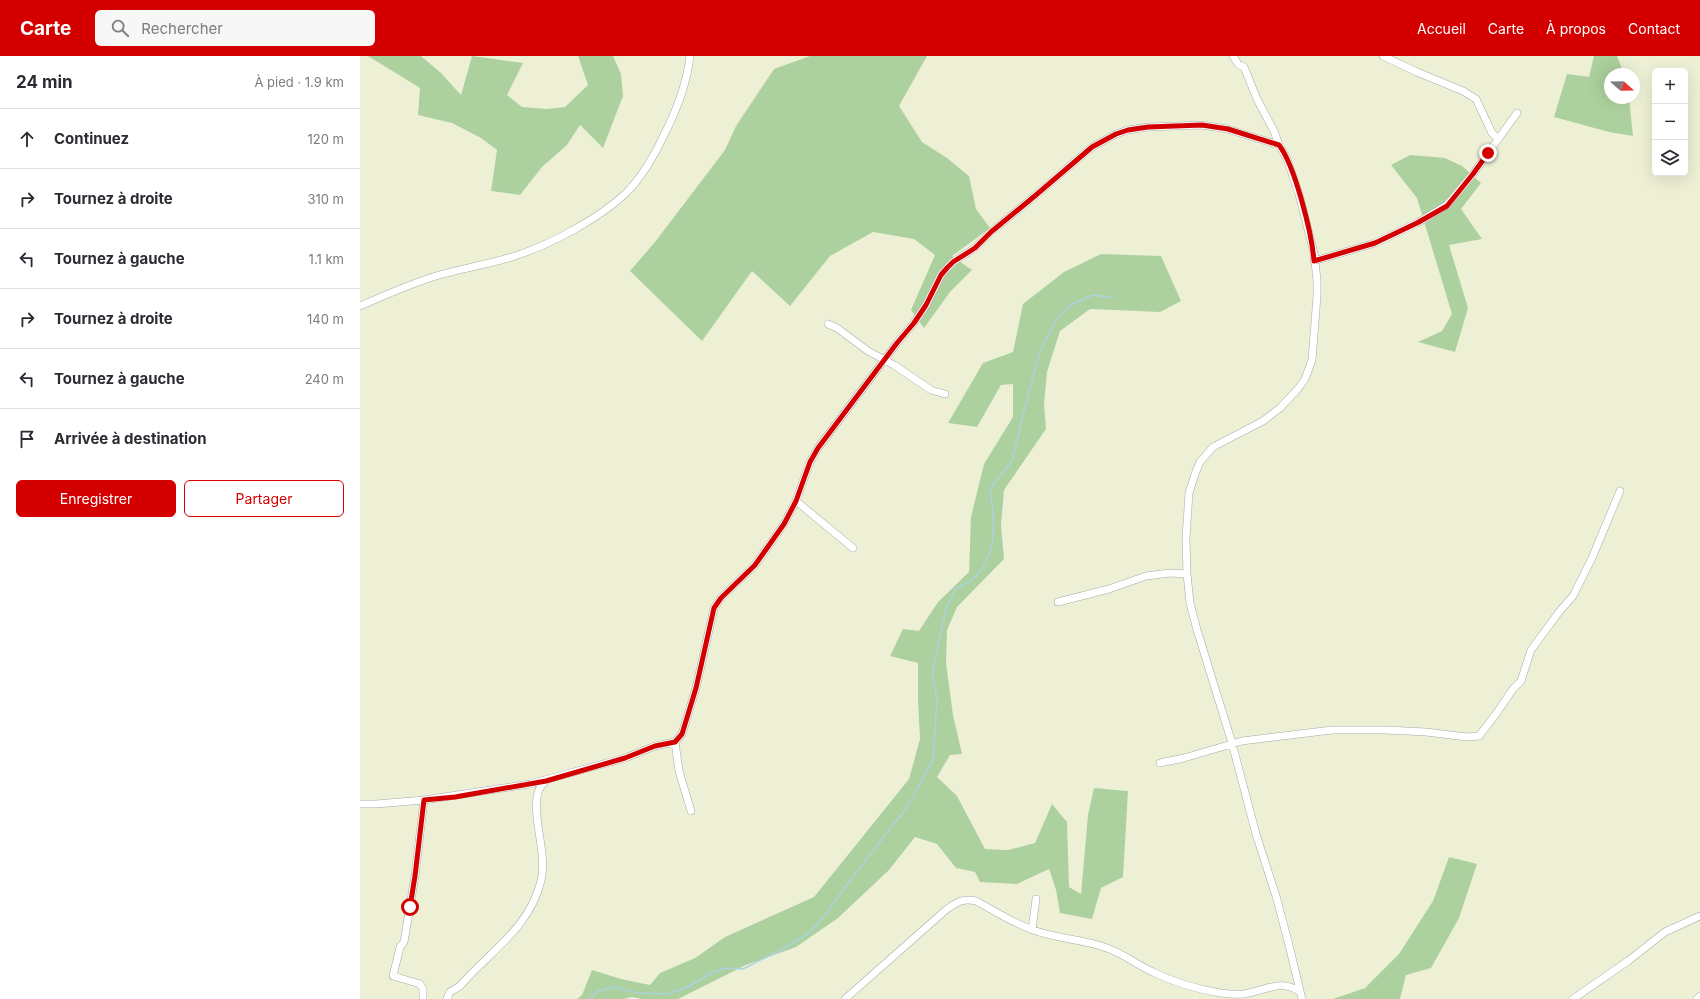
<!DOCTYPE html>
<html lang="fr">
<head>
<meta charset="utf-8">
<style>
	body { margin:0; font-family:Inter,sans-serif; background:#f7f7f7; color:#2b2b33 }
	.controls { position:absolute; right:12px; top:12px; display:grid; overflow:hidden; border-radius:6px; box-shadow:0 4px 16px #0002 }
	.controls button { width:36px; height:36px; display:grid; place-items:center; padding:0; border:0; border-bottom:1px solid #e1e1e2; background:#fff; color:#2b2b33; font:20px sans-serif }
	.compass { position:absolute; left:1244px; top:12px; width:36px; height:36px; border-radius:50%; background:#fff; box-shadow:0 4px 16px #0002; rotate:110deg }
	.stop { position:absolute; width:12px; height:12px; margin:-9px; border:3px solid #d40000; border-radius:50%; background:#fff }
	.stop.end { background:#d40000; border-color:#fff; box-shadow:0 1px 4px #0008 }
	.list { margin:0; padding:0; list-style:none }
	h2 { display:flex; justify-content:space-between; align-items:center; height:52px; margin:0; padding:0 16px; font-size:17px }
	h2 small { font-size:13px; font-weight:400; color:#7c7c81 }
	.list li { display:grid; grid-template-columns:26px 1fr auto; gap:12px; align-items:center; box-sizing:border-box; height:60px; padding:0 16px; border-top:1px solid #e1e1e2 }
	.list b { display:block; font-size:15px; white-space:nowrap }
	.list em { font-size:13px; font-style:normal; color:#7c7c81 }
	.actions { display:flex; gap:8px; padding:12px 16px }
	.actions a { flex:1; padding:9px 0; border:1px solid #d40000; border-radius:6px; text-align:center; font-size:14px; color:#d40000 }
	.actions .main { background:#d40000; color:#fff }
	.icon { flex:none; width:22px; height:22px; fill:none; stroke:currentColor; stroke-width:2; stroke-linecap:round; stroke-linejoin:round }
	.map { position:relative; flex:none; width:1340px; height:943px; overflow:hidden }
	header { display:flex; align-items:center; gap:24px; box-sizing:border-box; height:56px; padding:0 20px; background:#d40000; color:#fff }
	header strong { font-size:19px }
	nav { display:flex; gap:22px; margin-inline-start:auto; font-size:14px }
	.search { width:280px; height:36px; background:#f7f7f7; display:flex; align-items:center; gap:10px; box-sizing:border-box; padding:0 14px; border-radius:6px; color:#7c7c81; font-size:15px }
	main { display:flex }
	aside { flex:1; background:#fff }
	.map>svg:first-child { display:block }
	.farmland { fill:#eef0d5; fill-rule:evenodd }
	.forest { fill:#add19e }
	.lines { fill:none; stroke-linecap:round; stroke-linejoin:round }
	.stream { stroke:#aad3df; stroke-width:1.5 }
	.street-casing { stroke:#a9a9a9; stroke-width:8 }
	.street { stroke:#fff; stroke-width:7 }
	.route { stroke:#d40000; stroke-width:5 }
</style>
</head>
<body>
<header>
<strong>Carte</strong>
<div class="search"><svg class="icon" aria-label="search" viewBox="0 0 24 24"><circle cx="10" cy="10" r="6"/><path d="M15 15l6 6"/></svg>Rechercher</div>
<nav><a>Accueil</a><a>Carte</a><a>À propos</a><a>Contact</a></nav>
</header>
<main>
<aside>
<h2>24 min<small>À pied · 1.9 km</small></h2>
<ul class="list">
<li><svg class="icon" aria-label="ahead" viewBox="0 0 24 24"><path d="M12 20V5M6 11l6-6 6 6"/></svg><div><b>Continuez</b></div><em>120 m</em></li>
<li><svg class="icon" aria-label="right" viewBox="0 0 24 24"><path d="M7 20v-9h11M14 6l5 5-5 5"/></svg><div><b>Tournez à droite</b></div><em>310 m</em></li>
<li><svg class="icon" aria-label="left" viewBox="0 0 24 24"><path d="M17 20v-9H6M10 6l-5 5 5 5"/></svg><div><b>Tournez à gauche</b></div><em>1.1 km</em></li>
<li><svg class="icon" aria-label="right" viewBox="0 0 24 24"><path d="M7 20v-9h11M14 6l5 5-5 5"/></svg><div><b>Tournez à droite</b></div><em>140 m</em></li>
<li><svg class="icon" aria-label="left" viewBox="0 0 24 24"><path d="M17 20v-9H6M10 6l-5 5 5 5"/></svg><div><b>Tournez à gauche</b></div><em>240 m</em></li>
<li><svg class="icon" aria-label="arrive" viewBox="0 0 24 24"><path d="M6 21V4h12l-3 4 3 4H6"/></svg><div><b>Arrivée à destination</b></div></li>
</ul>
<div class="actions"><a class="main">Enregistrer</a><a>Partager</a></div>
</aside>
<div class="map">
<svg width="1340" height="943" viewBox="0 0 1340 943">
	<rect width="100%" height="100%" fill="#f2efe9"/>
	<!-- farmland -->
	<path class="farmland" d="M0,0H8L60,32L58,59L92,67L121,82L137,94L131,135L160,139L182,111L207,89L220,69L243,92L253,0H1340V943H318L386,909L436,891L478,862L529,814L555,781L577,788L596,812L657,828L689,813L696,834L700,857L732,863L741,832L763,821L768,735L734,733L728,759L721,838L709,831L707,767L692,749L675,787L648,794L625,793L597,740L577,721L590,699L602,698L593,659L586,607L587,574L597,551L644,503L641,469L644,434L686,373L684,348L687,316L700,275L730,253H760L801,200L741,198L704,216L663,248L653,296L623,307L588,367L617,371L642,329L653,328V361L624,408L611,461L609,516L578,546L559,575L531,600L558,607V645L560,683L549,723L454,841L365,881L335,902L300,917L290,929L261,923L232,914L222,939L217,943H0ZM1295,15H1325V117H1295ZM1250,18H1274V42H1250Z
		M61,0H112L101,39L81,17Z
		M119,0H218L228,29L205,51L187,53L162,51L147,39Z"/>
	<!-- forest -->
	<path class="forest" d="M8,0H61L81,17L101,39L112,0L163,7L147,39L162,51L187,53L205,51L228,29L218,0H253L261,18L263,40L243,92L220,69L207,89L182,111L160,139L131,135L137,94L121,82L92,67L58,59L60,32Z
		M450,0H567L539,50L562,86L587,102L609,120L616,153L630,172L592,200L612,214L590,236L564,272L551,254L575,199L554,183L513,176L470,200L430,250L392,215L342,285L270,215L295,186L365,94L376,70L414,13Z
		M1234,0H1257L1264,18H1250V42H1269L1273,80L1249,76L1194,61L1207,18L1229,21Z
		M1050,99L1085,102L1102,110L1121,127L1101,153L1122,183L1089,189L1108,252L1095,296L1058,286L1082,275L1092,258L1057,142L1031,109Z
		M741,198L801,200L821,245L800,256L730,253L700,275L687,316L684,348L686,373L644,434L641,469L644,503L597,551L587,574L586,607L593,659L602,698L590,699L577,721L597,740L625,793L648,794L675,787L692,748L707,766L709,831L721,838L728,759L734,732L768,735L763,821L741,832L732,863L700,857L696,834L689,813L657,828L620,826L615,816L596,812L577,788L555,781L529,814L478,862L436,891L386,909L318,943H281L272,941L264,943H217L222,939L232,914L261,923L290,929L300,917L335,902L365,881L454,841L549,723L560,683L558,645V607L530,600L543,573L559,575L578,546L609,516L611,461L624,408L653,361V328L641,329L617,371L588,367L623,307L653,296L663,248L704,216Z
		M1089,801L1117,808L1099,862L1071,912L1046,919L1040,943H973L1005,932L1039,898L1073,845Z"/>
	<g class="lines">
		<!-- stream -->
		<path class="stream" d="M230,943L238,935L254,931L278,937L307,938L328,931L353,916L368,912L383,913L428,890L450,876L466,858L479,839L547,751L573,704L577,643L572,616L586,553L596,532C600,530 606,528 610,525C639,503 635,464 630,433L652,405L664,355L680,295L697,262L709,250L733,239L754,242"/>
		<!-- street casing -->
		<g class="street-casing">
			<path id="street" d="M873,0L878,8L884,11L897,43L914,75L919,89
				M1023,0L1057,16L1103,35L1116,43L1132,77L1138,83
				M954,205L1015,187L1057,167L1087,149L1113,118L1157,57
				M0,250C25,239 50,228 76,220C103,212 131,208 158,199C193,187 238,163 265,138C281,123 296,97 305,77C317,53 327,27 330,0
				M468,268L477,272L508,295L534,309L571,334L585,338
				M436,445L493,492
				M698,546L749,533L786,520L810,517L827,518
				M315,686L319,715L331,755
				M800,707L824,702L882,685L972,674H1026L1066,676L1107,681L1119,680L1136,658L1153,633L1161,625L1171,594L1199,556L1213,540L1232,502L1260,435
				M0,748H16L64,744L170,728L265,702L295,690L315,686L322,678L336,632L354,552L361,542L395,509L424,468L436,445L450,406L458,392L537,287L554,267L566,249L581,219L587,212L593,206L615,192L631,176L676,139L732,91L756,78L768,74L788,71L842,69L867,73L919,89L927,103L939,138L954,197L957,224V240L952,304L945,323L937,334L920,352L903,365L853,391L840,406L835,418L829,437L826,482L827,518L830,547L837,574L872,687L896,778L916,840L929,889L942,943
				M672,874L676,843
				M63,943V933L60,928L33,920L40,891L44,886L55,820L64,744
				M87,943L90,936L100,930C130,895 169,873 181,825C188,797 170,757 179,734C180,730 183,728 186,725
				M485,943L587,853C597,846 603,842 616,845C635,855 653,867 673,874C697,883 723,883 747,892C764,898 777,909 793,916C813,926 837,933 860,937C868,938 876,939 884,938C904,935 920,923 939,935
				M1213,943L1268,905L1305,876L1340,860
				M1337,943L1340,940"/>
		</g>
		<!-- street -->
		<use href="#street" class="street"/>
	</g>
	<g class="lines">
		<!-- route -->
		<path class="route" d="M50,851L55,820L64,744L95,741L186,725L265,702L295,690L315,686L322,678L336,632L354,552L361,542L395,509L424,468L436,445L450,406L458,392L537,287L554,267L566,249L581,219L587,212L593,206L615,192L631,176L676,139L732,91L756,78L768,74L788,71L842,69L868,73L919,89C935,110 952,178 954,205L1015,187L1057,167L1087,150L1113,118L1128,97"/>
	</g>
</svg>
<div class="controls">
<button>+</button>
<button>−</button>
<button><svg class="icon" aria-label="layers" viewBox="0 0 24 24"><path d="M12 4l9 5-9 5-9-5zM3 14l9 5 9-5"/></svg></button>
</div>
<svg class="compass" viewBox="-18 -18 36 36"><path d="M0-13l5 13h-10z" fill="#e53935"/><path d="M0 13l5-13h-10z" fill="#7c7c81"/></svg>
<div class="stop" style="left:50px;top:851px"></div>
<div class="stop end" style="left:1128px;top:97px"></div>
</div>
</main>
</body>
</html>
